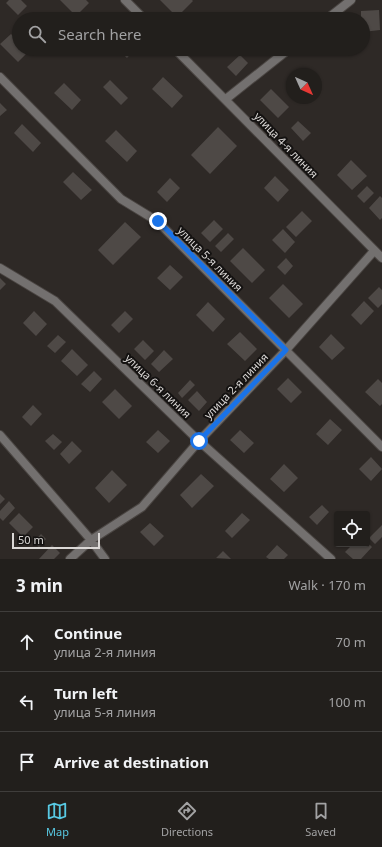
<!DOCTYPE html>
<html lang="en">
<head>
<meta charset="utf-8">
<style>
	body { margin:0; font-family:"Noto Sans",sans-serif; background:#2e2c29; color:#f1f3f6 }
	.controls { position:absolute; right:12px; bottom:12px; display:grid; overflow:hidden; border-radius:4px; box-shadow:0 1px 3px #0004 }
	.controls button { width:36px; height:36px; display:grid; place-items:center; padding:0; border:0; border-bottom:1px solid #3f3d3b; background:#221f1c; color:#f1f3f6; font:20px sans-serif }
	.compass { position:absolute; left:286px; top:68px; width:36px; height:36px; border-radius:50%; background:#221f1c; box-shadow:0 1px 3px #0004; rotate:135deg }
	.scale { position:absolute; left:12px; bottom:10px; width:88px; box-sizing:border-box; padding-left:4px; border:2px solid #dbd8d6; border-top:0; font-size:11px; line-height:14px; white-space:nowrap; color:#dbd8d6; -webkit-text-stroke:3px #141211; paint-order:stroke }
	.stop { position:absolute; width:12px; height:12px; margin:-9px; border:3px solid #1a73e8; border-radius:50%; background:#fff }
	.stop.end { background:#1a73e8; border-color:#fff; box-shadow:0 1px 4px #0008 }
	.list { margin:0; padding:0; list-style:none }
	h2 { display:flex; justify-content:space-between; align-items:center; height:52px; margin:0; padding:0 16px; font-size:17px }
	h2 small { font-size:13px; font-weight:400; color:#a2a2a3 }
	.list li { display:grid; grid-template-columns:26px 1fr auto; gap:12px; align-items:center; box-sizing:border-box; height:60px; padding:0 16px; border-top:1px solid #3f3d3b }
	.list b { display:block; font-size:15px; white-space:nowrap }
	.list p { margin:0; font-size:13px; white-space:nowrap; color:#a2a2a3 }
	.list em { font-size:13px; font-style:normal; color:#a2a2a3 }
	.icon { flex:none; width:22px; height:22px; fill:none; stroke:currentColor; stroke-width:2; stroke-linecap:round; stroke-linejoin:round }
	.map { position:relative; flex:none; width:382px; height:559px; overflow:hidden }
	.search { position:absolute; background:#221f1c; box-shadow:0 1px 3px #0004; left:12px; right:12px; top:12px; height:44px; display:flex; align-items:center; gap:10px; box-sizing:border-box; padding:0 14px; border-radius:22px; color:#a2a2a3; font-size:15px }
	.sheet { height:232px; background:#221f1c }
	nav { display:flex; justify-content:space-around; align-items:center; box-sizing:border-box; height:56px; border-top:1px solid #3f3d3b; background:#221f1c; font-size:11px; color:#a2a2a3 }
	nav a { display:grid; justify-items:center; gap:2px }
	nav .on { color:#58c9e3 }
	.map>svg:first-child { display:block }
	.building { fill:#4e4946 }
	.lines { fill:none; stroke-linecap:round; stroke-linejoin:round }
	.minor-casing { stroke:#4a4542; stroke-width:10 }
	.minor { stroke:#73706f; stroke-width:8 }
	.route { stroke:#1a73e8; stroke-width:5 }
	.labels { text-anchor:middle; stroke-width:4; stroke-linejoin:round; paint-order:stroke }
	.street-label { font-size:11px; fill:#dbd8d6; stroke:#141211 }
</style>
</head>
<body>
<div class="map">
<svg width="382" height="559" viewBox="0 0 382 559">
	<rect width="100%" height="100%" fill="#2e2926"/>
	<!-- building -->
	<path class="building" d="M9,0H21L27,6L18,15L6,3Z
		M60,0H86L89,3L76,16Z
		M160,0H192L193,1L177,17Z
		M379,10L380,30L363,32V19H361V11Z
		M200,14L205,19H195Z
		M11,34L19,42V49H26L29,51L18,62L0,44Z
		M62,49H77L70,56Z
		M118,49H135L127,58Z
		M246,49H259L253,56Z
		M240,55L248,63L236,76L227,67Z
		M163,77L183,96L172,108L152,89Z
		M110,80L128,98L121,105L103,87Z
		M64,83L81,100L72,110L54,93Z
		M271,89L289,107L278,118L260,100Z
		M0,103L7,110L0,116Z
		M298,121L311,133L303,141L291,128Z
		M22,124L41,143L33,152L14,133Z
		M218,127L237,146L210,174L191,155Z
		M116,130L137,151L127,162L105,141Z
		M351,160L367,176L352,190L337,175Z
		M73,172L92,190L81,200L63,182Z
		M275,176L289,190L278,202L264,188Z
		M170,178L180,188L167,202L157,192Z
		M367,186L374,193L364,203L357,196Z
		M380,196L382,198V218L380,220L369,208Z
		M302,211L312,221L296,237L286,227Z
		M214,220L223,229L210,242L201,233Z
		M125,222L141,237L113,265L98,250Z
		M283,229L295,242L285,253L272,240Z
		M228,233L234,239L221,252L215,246Z
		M243,248L265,270L252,283L230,261Z
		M286,258L293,266L285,275L277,267Z
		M170,265L183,277L170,290L157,278Z
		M0,278L6,284L0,290Z
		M283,284L303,304L289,318L269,298Z
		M379,287L382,290V304L378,308L368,298Z
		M364,301L374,311L361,325L351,315Z
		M208,302L225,319L213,332L196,315Z
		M34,311L47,324L36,336L23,323Z
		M125,311L133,319L119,333L111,325Z
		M240,332L257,349L245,361L227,344Z
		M331,334L345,348L332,360L319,347Z
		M58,335L66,342L55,353L47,346Z
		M143,340L154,351L145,360L134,349Z
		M72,349L88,365L77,376L61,361Z
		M164,350L173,359L159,372L151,364Z
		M94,371L102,379L90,392L81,384Z
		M288,378L302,392L291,403L277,389Z
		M378,379L382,383V404L380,406L365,392Z
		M190,380L195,385L182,398L178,393Z
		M115,389L132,406L119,419L102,402Z
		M197,391L207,402L199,411L188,400Z
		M33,405L42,414L31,426L22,417Z
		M330,419L342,430L328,445L316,434Z
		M158,430L170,441L158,453L146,442Z
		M240,430L254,443L244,453L230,440Z
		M53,434L62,442L54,450L45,441Z
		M72,441L82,451L69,464L60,454Z
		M371,457L382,469L371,481L359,469Z
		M284,464L298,478L284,492L270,479Z
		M112,470L127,485L109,503L95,488Z
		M201,474L214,486L192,508L180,495Z
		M0,494L5,499L0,504Z
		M9,501L15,508L3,521L0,518V511Z
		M322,505L329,512L317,525L309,517Z
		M19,513L33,527L23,537L9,523Z
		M242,513L250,520L232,538L225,531Z
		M150,523L164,536L154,546L140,532Z
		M382,525V537L375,544L369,538Z
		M41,534L46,539L39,547L34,542Z
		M367,542L372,547L361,559H353L345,552L353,544H367Z
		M52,545L60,553L54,559H39Z
		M277,545L288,555L284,559H269L266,557Z
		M223,551L231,559L216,558Z"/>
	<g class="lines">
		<!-- minor casing -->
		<g class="minor-casing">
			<path id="minor" d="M125,0L144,19
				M327,19L351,0
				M175,49L382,258
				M0,77L121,199L157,221L382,447
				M226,99L289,49
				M0,268L55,301L199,441L331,559
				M0,435L91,540L105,559
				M70,559L91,540L142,507L199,441L286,350L374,251"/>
		</g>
		<!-- minor -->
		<use href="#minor" class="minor"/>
	</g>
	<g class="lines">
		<!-- route -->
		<path class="route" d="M158,221L286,350L199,441"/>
	</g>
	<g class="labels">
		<!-- street labels -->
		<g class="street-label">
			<text transform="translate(286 145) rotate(46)" y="4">улица 4-я линия</text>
			<text transform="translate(210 259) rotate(45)" y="4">улица 5-я линия</text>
			<text transform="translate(158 386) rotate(44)" y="4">улица 6-я линия</text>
			<text transform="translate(236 386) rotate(-46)" y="4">улица 2-я линия</text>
		</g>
	</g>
</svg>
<div class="controls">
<button><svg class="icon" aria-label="locate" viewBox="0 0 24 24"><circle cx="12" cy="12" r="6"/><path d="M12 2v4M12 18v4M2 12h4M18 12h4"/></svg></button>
</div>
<svg class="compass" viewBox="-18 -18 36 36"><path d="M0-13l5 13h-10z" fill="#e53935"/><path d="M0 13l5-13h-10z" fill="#a2a2a3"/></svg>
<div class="scale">50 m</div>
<div class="stop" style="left:199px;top:441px"></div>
<div class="stop end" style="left:158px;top:221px"></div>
<div class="search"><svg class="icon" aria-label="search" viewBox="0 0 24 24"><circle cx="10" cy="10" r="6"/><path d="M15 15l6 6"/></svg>Search here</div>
</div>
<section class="sheet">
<h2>3 min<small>Walk · 170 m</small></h2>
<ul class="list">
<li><svg class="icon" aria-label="ahead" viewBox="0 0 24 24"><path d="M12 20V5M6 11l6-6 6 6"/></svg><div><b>Continue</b><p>улица 2-я линия</p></div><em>70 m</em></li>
<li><svg class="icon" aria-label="left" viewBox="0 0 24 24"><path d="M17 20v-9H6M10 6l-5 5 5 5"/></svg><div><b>Turn left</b><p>улица 5-я линия</p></div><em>100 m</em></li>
<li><svg class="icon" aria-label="arrive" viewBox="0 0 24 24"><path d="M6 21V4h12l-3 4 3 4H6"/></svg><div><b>Arrive at destination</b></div></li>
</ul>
</section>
<nav>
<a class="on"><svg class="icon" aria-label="map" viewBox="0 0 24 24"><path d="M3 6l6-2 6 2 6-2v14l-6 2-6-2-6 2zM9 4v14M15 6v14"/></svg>Map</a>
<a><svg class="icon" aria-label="directions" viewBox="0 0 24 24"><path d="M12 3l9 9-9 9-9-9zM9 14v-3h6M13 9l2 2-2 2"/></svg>Directions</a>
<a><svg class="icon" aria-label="saved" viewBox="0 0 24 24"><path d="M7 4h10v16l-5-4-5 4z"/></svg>Saved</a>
</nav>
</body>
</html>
